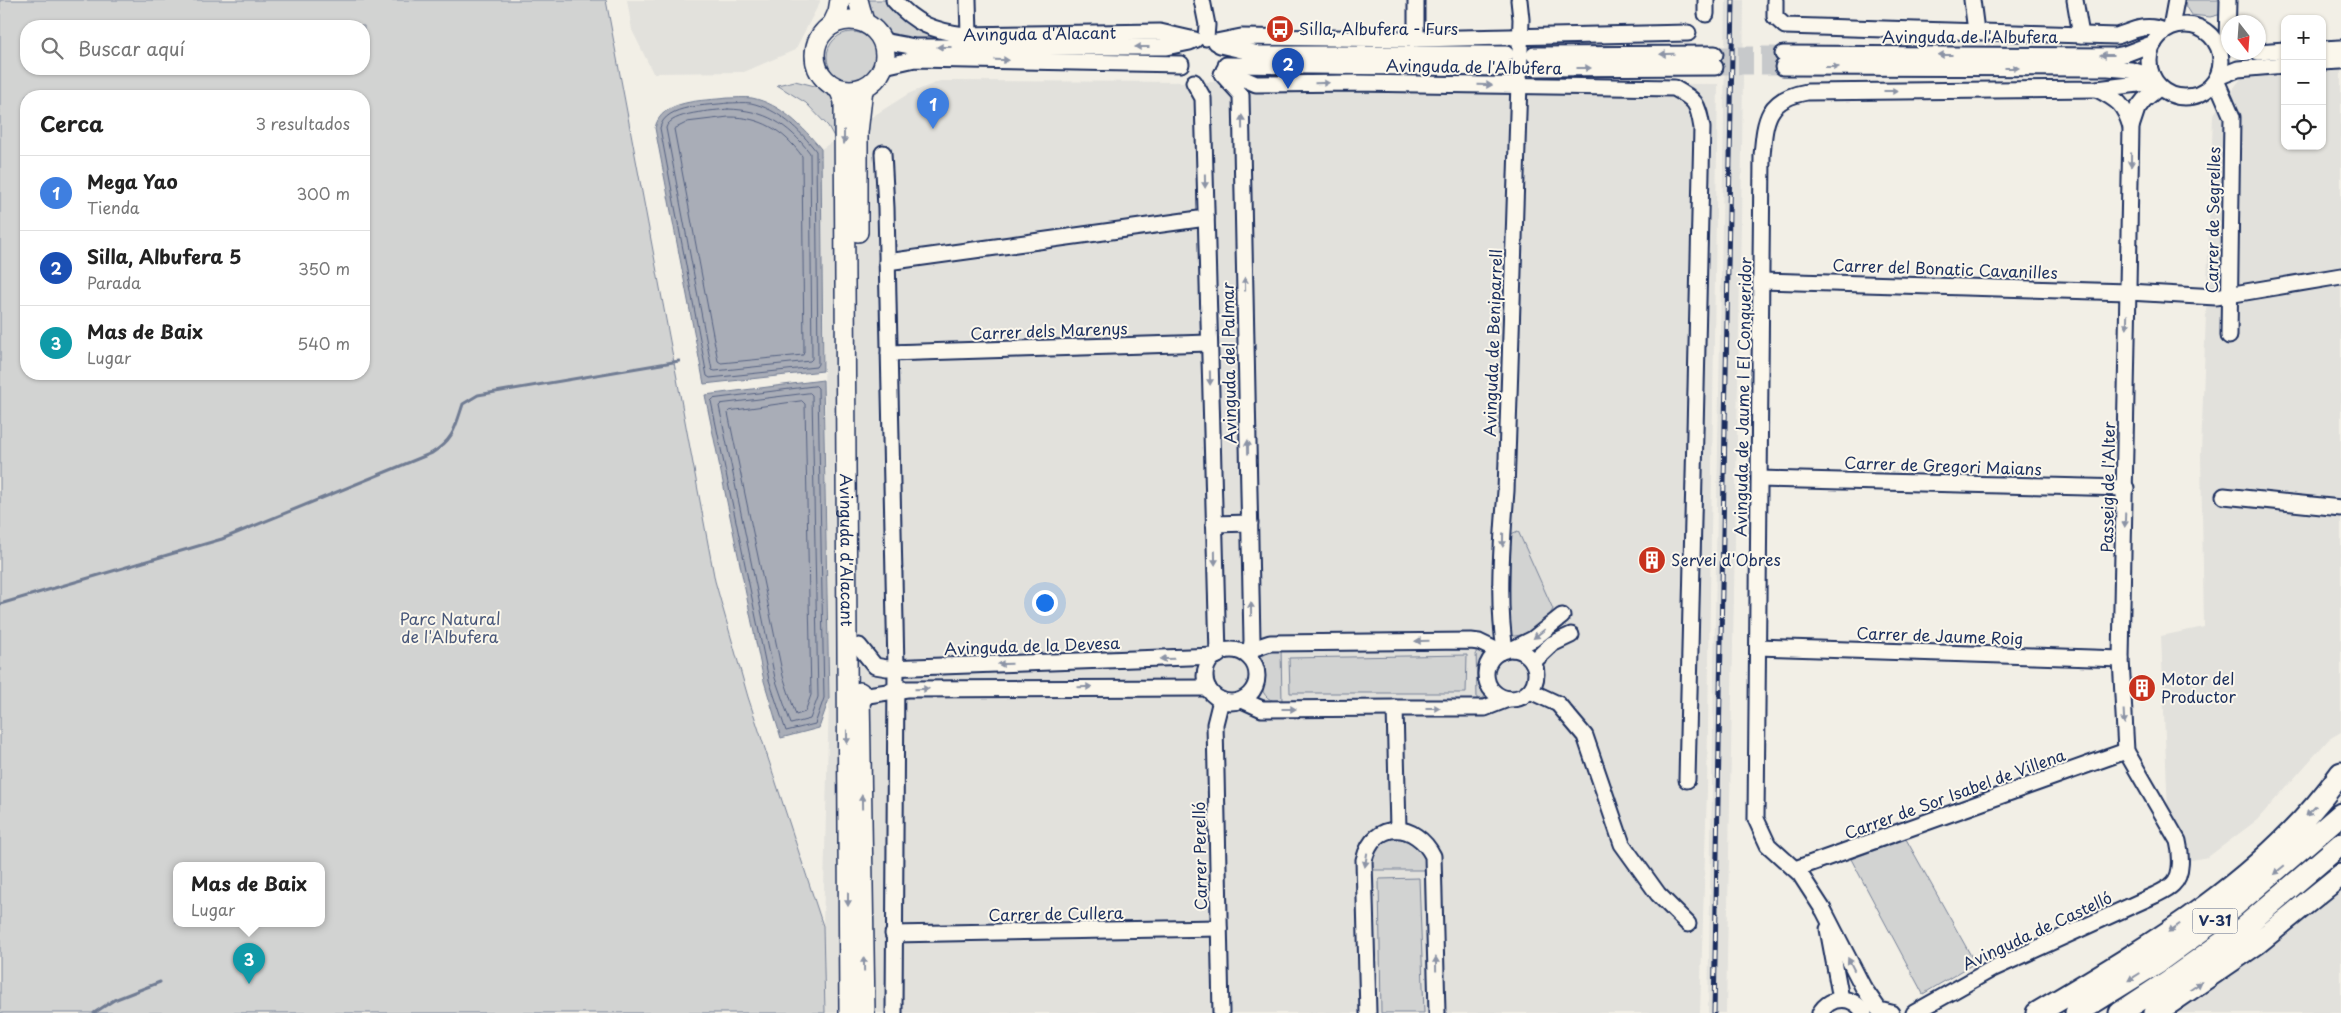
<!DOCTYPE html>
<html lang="es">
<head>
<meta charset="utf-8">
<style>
	body { margin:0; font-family:"Playpen Sans",sans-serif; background:#f6f6f6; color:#222 }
	.controls { position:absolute; right:15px; top:15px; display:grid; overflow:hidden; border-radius:10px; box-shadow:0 1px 4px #0004 }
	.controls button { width:45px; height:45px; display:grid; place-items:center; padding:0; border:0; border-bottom:1px solid #e0e0e0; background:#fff; color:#222; font:25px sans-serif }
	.compass { position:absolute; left:2221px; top:15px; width:45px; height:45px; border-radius:50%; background:#fff; box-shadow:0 1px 4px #0004; rotate:163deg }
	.you { position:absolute; left:1044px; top:602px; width:18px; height:18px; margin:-12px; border:4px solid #fff; border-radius:50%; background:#1a73e8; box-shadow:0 0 0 8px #1a73e833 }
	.badge { display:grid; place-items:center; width:32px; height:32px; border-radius:50%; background:#0f766e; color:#fff; font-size:16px; font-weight:700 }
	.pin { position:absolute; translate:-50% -41px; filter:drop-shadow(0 1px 2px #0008) }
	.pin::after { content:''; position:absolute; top:26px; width:18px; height:15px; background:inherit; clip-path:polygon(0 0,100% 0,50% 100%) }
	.popup { position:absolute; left:173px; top:862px; width:152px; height:65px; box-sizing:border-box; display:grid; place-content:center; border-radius:10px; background:#fff; filter:drop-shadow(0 1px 4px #0005); font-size:16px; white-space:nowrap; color:#767676 }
	.popup b { font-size:19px; color:#222 }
	.popup::after { content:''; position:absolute; left:50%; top:100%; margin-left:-10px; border:10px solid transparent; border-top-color:#fff }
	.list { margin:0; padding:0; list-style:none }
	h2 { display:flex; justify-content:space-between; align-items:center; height:65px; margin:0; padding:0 20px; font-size:21px }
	h2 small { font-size:16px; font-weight:400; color:#767676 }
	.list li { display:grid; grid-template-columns:32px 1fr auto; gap:15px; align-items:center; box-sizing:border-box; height:75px; padding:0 20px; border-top:1px solid #e0e0e0 }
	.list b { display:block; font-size:19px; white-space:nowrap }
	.list p { margin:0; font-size:16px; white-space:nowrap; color:#767676 }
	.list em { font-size:16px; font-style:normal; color:#767676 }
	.icon { flex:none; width:28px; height:28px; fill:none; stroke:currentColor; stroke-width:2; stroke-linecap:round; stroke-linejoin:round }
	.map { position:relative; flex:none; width:2341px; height:1013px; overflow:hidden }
	.search { position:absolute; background:#fff; box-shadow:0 1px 4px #0004; left:20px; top:20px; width:350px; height:55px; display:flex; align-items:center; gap:12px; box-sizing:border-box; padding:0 18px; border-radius:20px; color:#767676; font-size:19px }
	.panel { position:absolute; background:#fff; box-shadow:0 1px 4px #0004; left:20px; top:90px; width:350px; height:290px; border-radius:20px }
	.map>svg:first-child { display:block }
	.built { fill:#e2e1dc }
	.green { fill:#d2d3d2; stroke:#768198; fill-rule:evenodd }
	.water { fill:#a9adb7; stroke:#707b93 }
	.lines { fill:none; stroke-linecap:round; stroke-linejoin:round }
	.shore { stroke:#546182; stroke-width:1 }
	.stream { stroke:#707b93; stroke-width:3 }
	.minor-tunnel { stroke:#c7c9cb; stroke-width:15; stroke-dasharray:15 8; stroke-linecap:butt }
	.minor-casing { stroke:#1b2f5e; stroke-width:19 }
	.major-casing { stroke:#1b2f5e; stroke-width:22 }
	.highway-casing { stroke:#1b2f5e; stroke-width:25 }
	.minor { stroke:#fbf7ec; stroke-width:15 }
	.major { stroke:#fbf7ec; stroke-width:19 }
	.highway { stroke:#fbf7ec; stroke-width:21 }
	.rail-casing { stroke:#1b2f5e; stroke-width:5 }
	.rail { stroke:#fbf7ec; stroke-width:3; stroke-dasharray:9; stroke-linecap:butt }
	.oneway { fill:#8b93a5 }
	.labels { text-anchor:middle; stroke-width:4; stroke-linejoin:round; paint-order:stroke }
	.shield { fill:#fbf7ec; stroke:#5e6b89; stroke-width:1 }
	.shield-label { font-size:15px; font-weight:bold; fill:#1b2f5e }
	.poi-label { font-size:16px; fill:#1b2f5e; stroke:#fbf7ec; text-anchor:start }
	.street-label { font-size:16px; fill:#1b2f5e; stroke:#fbf7ec }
	.park-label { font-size:16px; fill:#49587b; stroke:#fbf7ec }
</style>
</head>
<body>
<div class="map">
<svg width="2341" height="1013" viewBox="0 0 2341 1013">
	<rect width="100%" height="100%" fill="#f2efe6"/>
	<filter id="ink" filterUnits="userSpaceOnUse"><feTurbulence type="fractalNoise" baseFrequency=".02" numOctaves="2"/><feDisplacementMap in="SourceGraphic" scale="10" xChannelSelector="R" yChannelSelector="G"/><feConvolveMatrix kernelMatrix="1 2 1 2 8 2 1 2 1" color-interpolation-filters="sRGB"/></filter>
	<g filter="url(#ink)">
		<!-- built -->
		<path class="built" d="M627,0H820V2L795,50L744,72L653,73L632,30Z
			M1726,0H1744L1741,223L1726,1013H1708Z
			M2341,60V732L2329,739L2257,820L2208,857L2170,864L2161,636L2204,627L2201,454L2213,115L2253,63L2285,62V146H2322V61Z
			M940,81L1718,84L1707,790L1700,1013H825L823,926L829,699L821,149L908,94Z
			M2341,865V1013H2168Z"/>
		<!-- green -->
		<path class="green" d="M0,0H606L715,581L748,697L823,926L825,1013H0ZM26,26H364V69H26ZM26,96H364V374H26ZM176,865H322V923H176Z
			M863,0H889L935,34L934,40L896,38L871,16Z
			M2185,0H2222V14L2210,17L2191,15L2186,7Z
			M827 57a25 25 0 1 1 50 0a25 25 0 1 1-50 0Z
			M795,81L819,87L834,97L838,144L828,126L806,103L777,85Z
			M1518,531L1553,609C1547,622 1528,636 1513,636L1509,632L1511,534Z
			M1476,646L1484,651L1485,655C1476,668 1478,680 1485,694L1484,698L1477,701Z
			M1281,648L1282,702C1256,702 1260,676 1262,657L1271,649Z
			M1467,655L1466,693H1290L1289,658Z
			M1402,836C1417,844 1425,854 1430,870H1369C1374,850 1380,840 1402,836Z
			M1906,839L1975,963L1923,994L1851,859Z
			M1419,878L1424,1013H1381L1379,879Z"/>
		<!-- water -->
		<path class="water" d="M728,98C735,98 744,97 752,98C781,104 803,127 821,149L823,371L704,384L655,128C661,99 703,101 728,98Z
			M823,380L829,699L819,728L781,738L764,681L705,395Z"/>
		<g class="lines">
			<!-- shore -->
			<path class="shore" d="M728,103C735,103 744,102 751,103C778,109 800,130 816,151L818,364L816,367L710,378L707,376L660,128C665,104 708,106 728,103Z
				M728,109C765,110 788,124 810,153L812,359L810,361L715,371L712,370L666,128C670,112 714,111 728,109Z
				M729,117C761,117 783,130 802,156L804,352L803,355L721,363L718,361L674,129L688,122Z
				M816,386L818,388L824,698L815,724L786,731L769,680L711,401L713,399Z
				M810,393L812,395L818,697L810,719L791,724L775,678L719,406L721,404Z
				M802,401L805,404L811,695L805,712L796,715L783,676L728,413L730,411Z"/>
			<!-- stream -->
			<path class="stream" d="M0,604L222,539L432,453C454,439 455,428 463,404L478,395L679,361
				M94,1013L114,1000L160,982"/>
			<!-- minor-tunnel -->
			<path class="minor-tunnel" d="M1715,54H1783
				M1715,67H1783"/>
			<!-- minor casing -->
			<g class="minor-casing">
				<g id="minor">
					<path id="s1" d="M894,0C915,24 934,31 965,35L1160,32L1195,40"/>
					<path d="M968,0L969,35"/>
					<path d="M1202,0L1207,25L1206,38"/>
					<path d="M1416,0V39"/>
					<path d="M1775,0V17L1785,26L2117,36C2134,30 2147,23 2164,31"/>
					<path d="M1972,0L1976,31"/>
					<path d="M2075,0L2081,35"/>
					<path d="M1706,14V0"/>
					<circle cx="2185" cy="61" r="36"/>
					<path d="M2171,27L2176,0"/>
					<path d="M883,41L915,47H1166L1190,42"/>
					<path d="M1216,42L1241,37L1416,39L1688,33"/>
					<path d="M2227,44L2228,0"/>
					<path d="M1220,45L1259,54H1506"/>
					<path d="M2322,49L2341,48"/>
					<path d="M2258,52L2285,50"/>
					<path d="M1783,54L2115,56L2125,54L2154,43"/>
					<path d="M1534,55L1715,54"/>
					<path d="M2322,62L2341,61"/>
					<path d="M1226,65L1506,68"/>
					<path d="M884,66L915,59L1181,64"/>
					<path d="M1783,67L2108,68L2131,70L2152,76"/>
					<path d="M1535,68L1715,67"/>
					<path d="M1224,70L1256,84L1355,83L1674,88C1696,100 1698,103 1702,128L1687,780"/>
					<path d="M1222,74L1241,95L1252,641L1250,658"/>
					<path d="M2218,77L2238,69L2285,65"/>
					<path d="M2216,80L2232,117L2229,336"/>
					<path d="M1194,82L1203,98L1218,655"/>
					<path d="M2097,89C2118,100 2124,104 2131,127"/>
					<path d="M883,153L886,208L896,668L894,1013"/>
					<path d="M887,262L1206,218"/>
					<path d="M1761,281L2128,292L2216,297L2341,276"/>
					<path d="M889,353L1209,343"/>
					<path d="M1760,479L2126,488"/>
					<path d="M2224,496L2341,508"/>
					<path d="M1214,524L1250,523"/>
					<path d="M859,646L875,666L887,668L1216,656"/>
					<path d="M1758,647L2121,659"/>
					<path d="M1513,649L1533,639L1562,616"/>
					<circle cx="1511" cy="674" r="25"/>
					<path d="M1505,650C1497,600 1502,542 1506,491L1521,19L1519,0"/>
					<circle cx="1231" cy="676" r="26"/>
					<path d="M1243,652L1270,643L1471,641L1479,642L1500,652"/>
					<path d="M1533,662L1552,644L1571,635"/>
					<path d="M1530,691L1558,704L1585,736L1622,844L1658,894L1688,924"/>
					<path d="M1242,700L1262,709L1395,708H1485L1508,699"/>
					<path d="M860,703L868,695L907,689L1208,688"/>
					<path d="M1395,708L1398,829"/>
					<path d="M1795,869L2126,751"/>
					<path d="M1828,929L1841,999"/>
					<path d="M893,934L1219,928"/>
					<path d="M1221,1013L1215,724L1221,700"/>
					<path d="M1368,1013L1364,860C1374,819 1416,822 1433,856L1437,1013"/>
					<path d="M1820,1013C1830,995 1854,995 1864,1013"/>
					<path d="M1891,1013L1879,1010L1863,987L1824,911L1800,874L1768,845L1756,819L1762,156C1765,120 1766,99 1807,92L2097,89L2155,82"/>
					<path d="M1914,1013L1992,969L2155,895C2161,892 2168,889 2173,884C2183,875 2181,853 2178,841L2126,751L2121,659L2131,127L2137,109L2144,100L2160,87"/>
				</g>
			</g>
			<!-- major casing -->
			<g class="major-casing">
				<g id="major">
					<path d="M858,0L864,22"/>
					<circle cx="850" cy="55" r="35"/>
					<path d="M832,25L838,12L840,0"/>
					<path id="s2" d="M839,89L844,101L849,1013"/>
					<path d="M858,232V133L863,88"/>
					<path d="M860,692L865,1013"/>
				</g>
			</g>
			<!-- highway casing -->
			<g class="highway-casing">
				<path id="highway" d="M2037,1013C2147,948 2266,879 2341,773
					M2076,1013L2158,962L2231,909L2341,814
					M2120,1013L2170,980L2244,927L2341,844
					M2155,1013L2256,944L2341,875"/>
			</g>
			<!-- minor -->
			<use href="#minor" class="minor"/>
			<!-- major -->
			<use href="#major" class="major"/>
			<!-- highway -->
			<use href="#highway" class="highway"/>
			<!-- rail casing -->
			<g class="rail-casing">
				<path id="rail" d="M1714,1013L1733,0"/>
			</g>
			<!-- rail -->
			<use href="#rail" class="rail"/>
		</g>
		<!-- one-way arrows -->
		<defs><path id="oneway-solid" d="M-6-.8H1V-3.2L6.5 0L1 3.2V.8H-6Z" transform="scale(1.25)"/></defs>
		<g class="oneway">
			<use href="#oneway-solid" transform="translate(944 47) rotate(180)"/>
			<use href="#oneway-solid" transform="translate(1142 47) rotate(180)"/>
			<use href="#oneway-solid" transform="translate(1667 54) rotate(179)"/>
			<use href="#oneway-solid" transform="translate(1945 55) rotate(-180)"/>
			<use href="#oneway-solid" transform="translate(2107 55) rotate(180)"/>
			<use href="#oneway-solid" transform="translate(1002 60) rotate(1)"/>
			<use href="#oneway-solid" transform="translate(1832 67)"/>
			<use href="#oneway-solid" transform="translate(1584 68)"/>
			<use href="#oneway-solid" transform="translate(2012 68)"/>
			<use href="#oneway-solid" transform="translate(1322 83) rotate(-1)"/>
			<use href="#oneway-solid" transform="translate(1485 85) rotate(1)"/>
			<use href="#oneway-solid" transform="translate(1891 91)"/>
			<use href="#oneway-solid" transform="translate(1242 122) rotate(-91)"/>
			<use href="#oneway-solid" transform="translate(844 137) rotate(90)"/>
			<use href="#oneway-solid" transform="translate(2131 160) rotate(91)"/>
			<use href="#oneway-solid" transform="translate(1205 181) rotate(89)"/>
			<use href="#oneway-solid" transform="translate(1245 284) rotate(-91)"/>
			<use href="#oneway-solid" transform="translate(2127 322) rotate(91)"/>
			<use href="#oneway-solid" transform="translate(1210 378) rotate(89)"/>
			<use href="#oneway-solid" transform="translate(1248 447) rotate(-91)"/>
			<use href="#oneway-solid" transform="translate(2125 520) rotate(92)"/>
			<use href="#oneway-solid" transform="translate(1503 540) rotate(91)"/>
			<use href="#oneway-solid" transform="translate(1215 558) rotate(89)"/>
			<use href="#oneway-solid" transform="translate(1251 609) rotate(-91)"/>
			<use href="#oneway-solid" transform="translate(1539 634) rotate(142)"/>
			<use href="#oneway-solid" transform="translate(1422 641) rotate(179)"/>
			<use href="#oneway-solid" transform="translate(1167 659) rotate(178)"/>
			<use href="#oneway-solid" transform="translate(1005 664) rotate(178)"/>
			<use href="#oneway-solid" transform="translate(1085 687) rotate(-1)"/>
			<use href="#oneway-solid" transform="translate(922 689) rotate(-1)"/>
			<use href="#oneway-solid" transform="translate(1433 708)"/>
			<use href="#oneway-solid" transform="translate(1289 709)"/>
			<use href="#oneway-solid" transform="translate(2124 717) rotate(87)"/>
			<use href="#oneway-solid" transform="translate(847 737) rotate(90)"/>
			<use href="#oneway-solid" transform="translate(862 802) rotate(-91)"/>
			<use href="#oneway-solid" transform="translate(2311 811) rotate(135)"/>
			<use href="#oneway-solid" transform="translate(1366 860) rotate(99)"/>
			<use href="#oneway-solid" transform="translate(2279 870) rotate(140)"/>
			<use href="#oneway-solid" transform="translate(848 899) rotate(90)"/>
			<use href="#oneway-solid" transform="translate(2174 928) rotate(145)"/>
			<use href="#oneway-solid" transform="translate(864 964) rotate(-91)"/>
			<use href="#oneway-solid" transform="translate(1436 964) rotate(-91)"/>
			<use href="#oneway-solid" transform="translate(1851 964) rotate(-117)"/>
			<use href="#oneway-solid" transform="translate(2134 977) rotate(148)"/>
			<use href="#oneway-solid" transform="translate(2196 986) rotate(-35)"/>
		</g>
	</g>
	<!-- icons -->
	<defs>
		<g id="bus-disc" transform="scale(1.4375)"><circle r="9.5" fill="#c8321e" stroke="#fbf7ec"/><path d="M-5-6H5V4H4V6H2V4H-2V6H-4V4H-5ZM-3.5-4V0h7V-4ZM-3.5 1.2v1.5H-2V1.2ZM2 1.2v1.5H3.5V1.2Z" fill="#fff"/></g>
		<g id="building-disc" transform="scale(1.4375)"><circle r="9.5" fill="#c8321e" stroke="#fbf7ec"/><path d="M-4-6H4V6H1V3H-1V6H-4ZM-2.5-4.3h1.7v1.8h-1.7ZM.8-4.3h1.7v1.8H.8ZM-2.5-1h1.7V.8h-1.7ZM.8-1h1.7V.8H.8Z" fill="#fff"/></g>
	</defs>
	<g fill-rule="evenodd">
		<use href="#bus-disc" x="1280" y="29"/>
		<use href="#building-disc" x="1652" y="560"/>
		<use href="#building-disc" x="2142" y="688"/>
	</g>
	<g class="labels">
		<!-- shield labels -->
		<rect class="shield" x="2192.5" y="908.5" width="45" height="25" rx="4"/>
		<g class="shield-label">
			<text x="2215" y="926">V-31</text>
		</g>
		<!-- poi labels -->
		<g class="poi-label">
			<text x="1299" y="35">Silla, Albufera - Furs</text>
			<text x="1671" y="566">Servei d'Obres</text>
			<text x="2161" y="685">Motor del<tspan x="2161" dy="18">Productor</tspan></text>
		</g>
		<!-- street labels -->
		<g class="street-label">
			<text dy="6" stroke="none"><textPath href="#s1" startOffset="156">Avinguda d'Alacant</textPath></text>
			<text x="1970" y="43">Avinguda de l'Albufera</text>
			<text transform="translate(1474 67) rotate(1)" y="6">Avinguda de l'Albufera</text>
			<text transform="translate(2213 220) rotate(-89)" y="6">Carrer de Segrelles</text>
			<text transform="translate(1945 269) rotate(2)" y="6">Carrer del Bonatic Cavanilles</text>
			<text transform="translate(1049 331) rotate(-2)" y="6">Carrer dels Marenys</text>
			<text transform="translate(1493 343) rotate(-88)" y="6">Avinguda de Beniparrell</text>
			<text transform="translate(1229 363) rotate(-91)" y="6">Avinguda del Palmar</text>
			<text transform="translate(1743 397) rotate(-89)" y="6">Avinguda de Jaume I El Conqueridor</text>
			<text transform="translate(1943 466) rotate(2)" y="6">Carrer de Gregori Maians</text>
			<text transform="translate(2108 487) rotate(-89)" y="6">Passeig de l'Alter</text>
			<text dy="6" stroke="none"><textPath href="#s2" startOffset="462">Avinguda d'Alacant</textPath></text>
			<text transform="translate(1940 636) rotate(2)" y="6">Carrer de Jaume Roig</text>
			<text transform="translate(1032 646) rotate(-2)" y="6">Avinguda de la Devesa</text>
			<text transform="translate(1955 794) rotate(-20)" y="6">Carrer de Sor Isabel de Villena</text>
			<text transform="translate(1200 856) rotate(-91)" y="6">Carrer Perelló</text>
			<text transform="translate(1056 914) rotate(-1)" y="6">Carrer de Cullera</text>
			<text transform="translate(2037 931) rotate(-25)" y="6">Avinguda de Castelló</text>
		</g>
		<!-- park labels -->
		<g class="park-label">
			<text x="450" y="625">Parc Natural<tspan x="450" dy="18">de l'Albufera</tspan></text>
		</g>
	</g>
</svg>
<div class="controls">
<button>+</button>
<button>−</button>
<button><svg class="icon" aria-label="locate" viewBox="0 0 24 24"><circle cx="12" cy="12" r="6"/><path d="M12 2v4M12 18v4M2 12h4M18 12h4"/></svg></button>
</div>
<svg class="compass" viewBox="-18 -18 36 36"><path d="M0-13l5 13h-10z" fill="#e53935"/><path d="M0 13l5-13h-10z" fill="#767676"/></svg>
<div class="you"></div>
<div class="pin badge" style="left:933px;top:129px;background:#3f7fe0">1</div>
<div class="pin badge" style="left:1288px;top:89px;background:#1a4fb4">2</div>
<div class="pin badge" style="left:249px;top:984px;background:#0f9aa8">3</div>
<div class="popup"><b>Mas de Baix</b>Lugar</div>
<div class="search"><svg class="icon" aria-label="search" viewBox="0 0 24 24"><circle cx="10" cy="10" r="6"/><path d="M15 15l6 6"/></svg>Buscar aquí</div>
<section class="panel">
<h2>Cerca<small>3 resultados</small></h2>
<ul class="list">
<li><span class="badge" style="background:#3f7fe0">1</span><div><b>Mega Yao</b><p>Tienda</p></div><em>300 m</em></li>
<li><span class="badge" style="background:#1a4fb4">2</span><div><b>Silla, Albufera 5</b><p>Parada</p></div><em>350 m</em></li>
<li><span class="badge" style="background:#0f9aa8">3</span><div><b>Mas de Baix</b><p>Lugar</p></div><em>540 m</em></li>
</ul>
</section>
</div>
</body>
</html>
